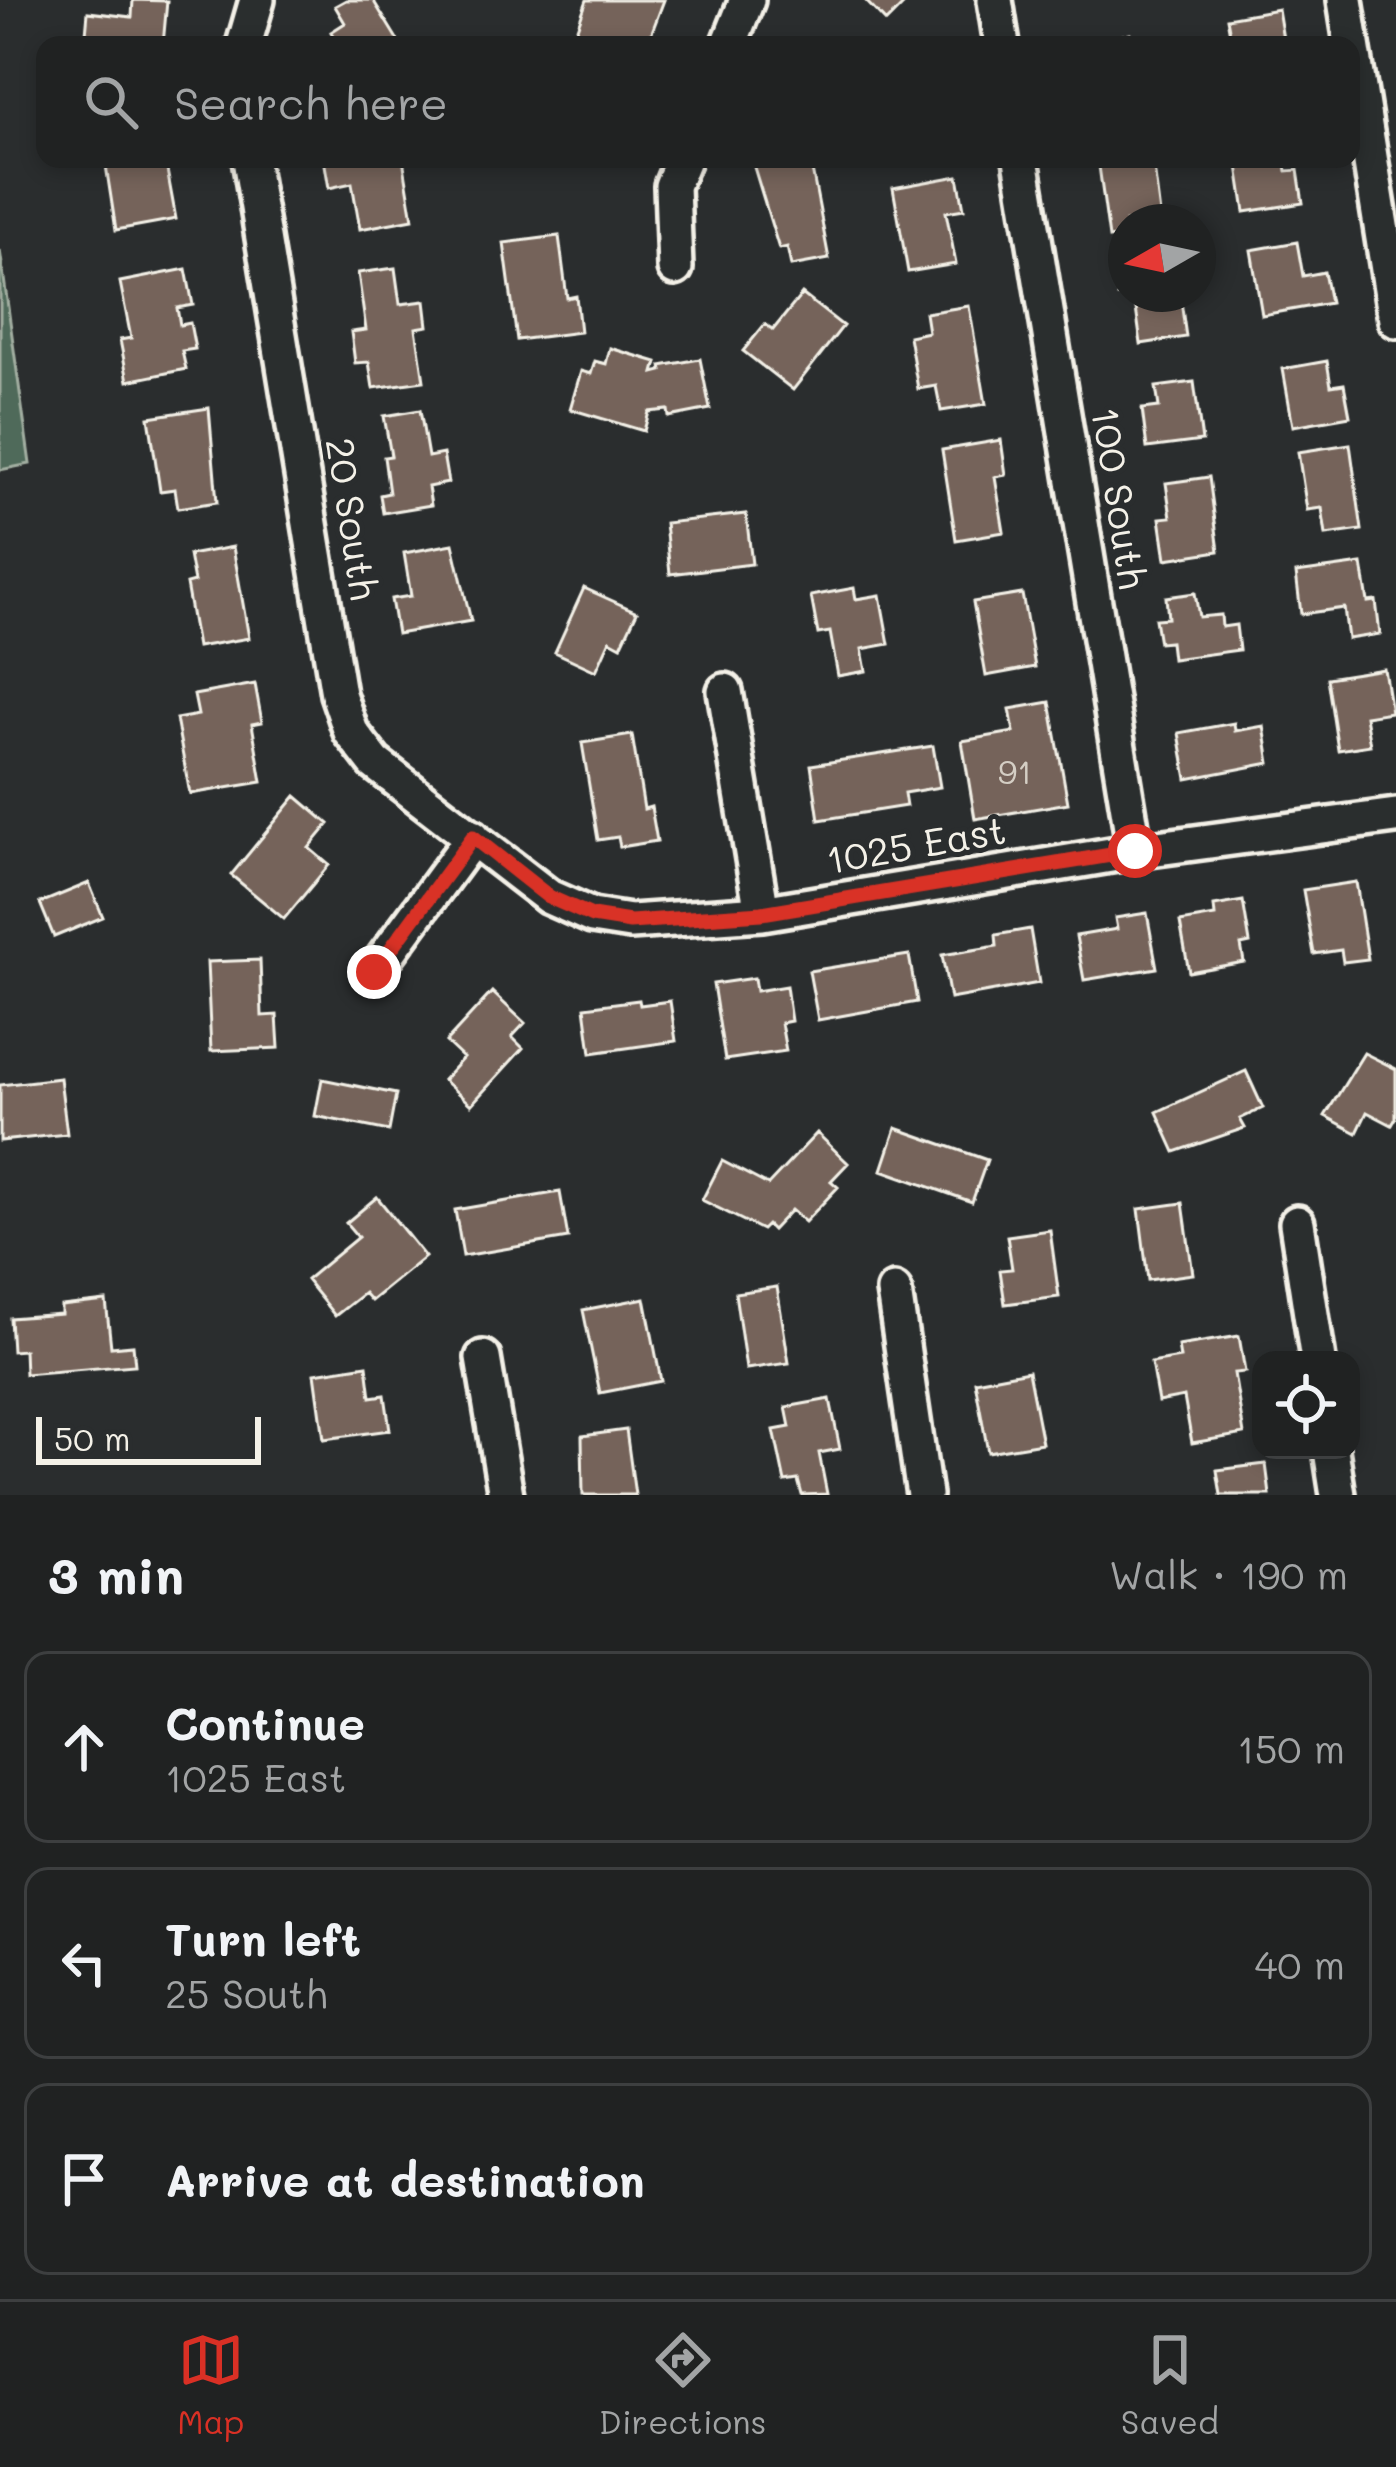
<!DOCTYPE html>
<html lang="en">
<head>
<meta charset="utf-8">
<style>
	body { margin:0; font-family:Mali,sans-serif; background:#2d2f2f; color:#f1f3f6 }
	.controls { position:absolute; right:36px; bottom:36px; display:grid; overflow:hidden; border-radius:24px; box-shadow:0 6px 18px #0003 }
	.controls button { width:108px; height:108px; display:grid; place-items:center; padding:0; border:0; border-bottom:3px solid #3d3f40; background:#202222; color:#f1f3f6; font:60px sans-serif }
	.compass { position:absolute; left:1108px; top:204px; width:108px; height:108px; border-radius:50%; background:#202222; box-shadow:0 6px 18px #0003; rotate:261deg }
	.scale { position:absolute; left:36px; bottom:30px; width:225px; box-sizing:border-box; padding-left:12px; border:6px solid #f4f1e8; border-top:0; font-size:33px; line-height:42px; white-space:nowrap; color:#f4f1e8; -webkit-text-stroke:9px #2a2d2e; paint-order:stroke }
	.stop { position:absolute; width:36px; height:36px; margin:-27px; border:9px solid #d93025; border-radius:50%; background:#fff }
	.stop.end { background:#d93025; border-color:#fff; box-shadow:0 3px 12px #0008 }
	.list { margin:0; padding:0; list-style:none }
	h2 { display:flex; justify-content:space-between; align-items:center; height:156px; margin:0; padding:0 48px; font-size:51px }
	h2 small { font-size:39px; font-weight:400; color:#a2a4a5 }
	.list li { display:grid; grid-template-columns:78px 1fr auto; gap:36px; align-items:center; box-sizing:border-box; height:192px; margin:0 24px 24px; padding:0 24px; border:3px solid #3d3f40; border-radius:24px }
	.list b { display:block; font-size:45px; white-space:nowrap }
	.list p { margin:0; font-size:39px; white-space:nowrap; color:#a2a4a5 }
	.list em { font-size:39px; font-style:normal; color:#a2a4a5 }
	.icon { flex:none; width:66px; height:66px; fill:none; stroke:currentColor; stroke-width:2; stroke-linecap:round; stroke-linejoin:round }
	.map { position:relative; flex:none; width:1396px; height:1495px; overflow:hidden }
	.search { position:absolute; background:#202222; box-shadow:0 6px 18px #0003; left:36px; right:36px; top:36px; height:132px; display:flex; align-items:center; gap:30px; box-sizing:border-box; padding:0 42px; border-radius:24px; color:#a2a4a5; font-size:45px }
	.sheet { height:804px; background:#202222 }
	nav { display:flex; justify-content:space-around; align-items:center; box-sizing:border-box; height:168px; border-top:3px solid #3d3f40; background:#202222; font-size:33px; color:#a2a4a5 }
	nav a { display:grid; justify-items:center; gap:6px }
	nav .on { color:#d93025 }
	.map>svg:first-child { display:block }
	.green { fill:#506b5a; stroke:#a2aea1; stroke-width:3 }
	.building { fill:#74645a; stroke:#f4f1e8; stroke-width:3 }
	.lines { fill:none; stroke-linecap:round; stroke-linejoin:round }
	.minor-casing { stroke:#f4f1e8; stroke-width:42 }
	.minor { stroke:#2a2d2e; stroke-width:33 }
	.route { stroke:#d93025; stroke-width:15 }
	.labels { text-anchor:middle; stroke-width:10; stroke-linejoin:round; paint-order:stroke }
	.number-label { font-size:33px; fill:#d4cec4 }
	.street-label { font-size:39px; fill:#f4f1e8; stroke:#2a2d2e }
</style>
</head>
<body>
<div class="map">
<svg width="1396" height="1495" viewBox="0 0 1396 1495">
	<rect width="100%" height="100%" fill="#2a2d2e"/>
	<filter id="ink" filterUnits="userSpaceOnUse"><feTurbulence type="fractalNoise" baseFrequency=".00833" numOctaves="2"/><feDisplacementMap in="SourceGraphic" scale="24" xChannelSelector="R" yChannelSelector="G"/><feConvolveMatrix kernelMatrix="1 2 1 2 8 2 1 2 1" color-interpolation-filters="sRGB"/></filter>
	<g filter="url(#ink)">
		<!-- green -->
		<path class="green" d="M0,250L30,464L0,470Z"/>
		<!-- building -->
		<path class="building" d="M133,0L167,1L163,45H85L88,12L132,17Z
			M346,0H373L400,44L331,45L337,42L331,32L345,23L335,6Z
			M587,0H664L647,45H589L573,39Z
			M865,0H908L886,22Z
			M1278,9L1284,45H1232L1227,18Z
			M1130,34L1132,45H1088L1087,41Z
			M105,159H165L176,219L116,230Z
			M324,159H403L413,219L360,229L352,183L329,188Z
			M762,159H810L829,259L791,266L787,247L779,249L753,164Z
			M1098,159H1153L1161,222H1126V235L1109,238Z
			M1237,159H1285L1287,171L1298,170L1303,203L1245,212Z
			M958,176L964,209L946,212L956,264L908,272L893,188Z
			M559,236L567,298L576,296L580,332L517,340L504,243Z
			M1297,242L1303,276L1324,272L1330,303L1262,315L1251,250Z
			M1126,259V294H1133L1118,296L1113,261Z
			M395,268L400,304L425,301L428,326L416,328L424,381L373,388L369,362L355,363L351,332L366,330L358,273Z
			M186,269L193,305L177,308L180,325L190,323L195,349L182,351L186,369L128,381L120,340L131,338L120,282Z
			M802,294L843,326L793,390L743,351L765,324L773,330Z
			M1134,294H1180L1186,337L1141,344Z
			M969,306L986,404L941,411L936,386L918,389L909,336L928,332L925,313Z
			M610,348L657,362L654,373L662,371L661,366L700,359L710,409L669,417L668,410L649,412L644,431L570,409L581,371L591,374L595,361L606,364Z
			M1327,361L1331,386L1344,384L1350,416L1293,426L1283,369Z
			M1194,382L1202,441L1147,448L1142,409L1159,407L1156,387Z
			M209,408L217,502L178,508L175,489L160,491L149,417Z
			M420,410L428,457L443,454L448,483L428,487L431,505L383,513L380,495L389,493L384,457L391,456L384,416Z
			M1001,440L1006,475L995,477L1004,532L956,540L942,450Z
			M1350,444L1362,530L1326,535L1322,508L1307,510L1298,452Z
			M1209,477L1219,551L1166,559L1160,518L1171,517L1166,483Z
			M746,514L752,564L670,574L665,523Z
			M453,544L471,621L397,634L391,599L411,596L404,553Z
			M233,547L249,638L197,647L186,584L194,582L189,555Z
			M1362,564L1368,602L1376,601L1380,634L1348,639L1344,608L1301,614L1296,573Z
			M584,588L637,612L621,646L610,640L596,671L555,652Z
			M854,588L856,599L880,595L889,644L862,649L866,671L838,676L830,632L818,634L811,596Z
			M1195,593L1199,617L1221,615L1222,627L1236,625L1239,650L1172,659L1170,642L1159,643L1155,619L1168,618L1166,597Z
			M1022,594L1035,667L986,676L973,602Z
			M1384,669L1391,712L1365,716L1370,745L1338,750L1327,678Z
			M255,684L262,722L252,724L262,782L190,794L176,719L198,715L194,695Z
			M1050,702L1068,803L975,819L962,741L1014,732L1010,709Z
			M1234,723L1235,731L1264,726L1270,763L1187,779L1179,733Z
			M632,735L644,809L651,807L657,841L620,847L618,837L598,840L582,743Z
			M933,746L940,787L904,793L906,806L819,820L811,765Z
			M296,796L329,824L309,848L329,865L284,919L231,875Z
			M1356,882L1368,959L1343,962L1341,950L1314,954L1303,890Z
			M89,883L103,917L54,937L40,903Z
			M1243,901L1250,943L1241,945L1244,962L1189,972L1180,922L1215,916L1214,906Z
			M1147,913L1157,968L1084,980L1076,936L1117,929L1115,918Z
			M1030,929L1039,983L950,999L942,955L997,946L996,935Z
			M909,955L917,1002L818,1020L809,971Z
			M260,960L262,1016L277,1015L279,1048L211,1051L207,962Z
			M754,978L756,991L786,986L791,1021L781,1023L786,1051L725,1060L713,984Z
			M492,992L525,1023L512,1037L523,1048L471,1105L443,1080L463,1058L446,1042Z
			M639,1000L640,1005L670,1001L676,1041L591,1053L585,1007Z
			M1364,1053L1396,1069V1118L1392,1125L1367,1112L1357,1133L1325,1116Z
			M1246,1071L1263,1108L1240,1119L1245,1128L1175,1152L1157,1112Z
			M60,1078L67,1134L0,1141V1085Z
			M322,1079L396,1094L389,1131L315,1116Z
			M896,1128L987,1160L972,1202L882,1170Z
			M817,1133L848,1163L831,1181L838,1187L805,1222L791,1210L772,1230L767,1225L762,1230L702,1200L722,1161L768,1185Z
			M560,1192L568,1238L463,1256L455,1210Z
			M377,1197L425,1257L371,1301L364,1293L335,1316L306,1280L358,1237L346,1223Z
			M1183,1203L1193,1274L1148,1280L1139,1209Z
			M1050,1230L1059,1297L1005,1304L1000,1270L1012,1269L1007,1236Z
			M777,1287L789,1363L746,1369L735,1293Z
			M645,1298L661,1381L600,1393L583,1310Z
			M106,1301L111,1347L133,1345L135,1365L25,1374L24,1350L12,1351L10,1318L61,1314V1306Z
			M1239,1336L1245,1372L1234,1373L1244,1434L1192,1443L1184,1397L1158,1402L1151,1363L1180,1358L1178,1346Z
			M367,1365L371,1397L385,1395L390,1430L324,1439L315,1373Z
			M1028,1371L1042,1443L988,1452L975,1381Z
			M830,1399L840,1449L819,1453L827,1494L802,1495L798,1480L785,1482L774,1430L790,1427L786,1407Z
			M626,1430L635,1495H583L582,1436Z
			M1266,1464L1270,1495H1221L1217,1470Z"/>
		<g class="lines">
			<!-- minor casing -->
			<g class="minor-casing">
				<path id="minor" d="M995,0L1002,45
					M1345,0L1396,320
					M244,45L257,0
					M729,45L747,0
					M250,159L338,694L351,732L375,763L549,897L592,916L630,922L762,913L1135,851L1396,816
					M1021,159L1135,851
					M675,268L672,186L683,159
					M725,691L762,913
					M374,972L473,837
					M1297,1223L1318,1360
					M894,1291L924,1495
					M483,1358L506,1495
					M1331,1450L1338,1495"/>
			</g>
			<!-- minor -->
			<use href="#minor" class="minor"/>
		</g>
	</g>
	<g class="lines" filter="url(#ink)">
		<!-- route -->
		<path class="route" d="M374,972L473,837L549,897L592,916L630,922L762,913L1135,851"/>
	</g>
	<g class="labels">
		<!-- number labels -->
		<g class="number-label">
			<text x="1015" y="784">91</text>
		</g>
		<!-- street labels -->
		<g class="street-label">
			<text transform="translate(1119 498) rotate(81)" y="14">100 South</text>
			<text transform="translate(352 519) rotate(81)" y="14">20 South</text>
			<text transform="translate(916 845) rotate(-10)" y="14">1025 East</text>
		</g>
	</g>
</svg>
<div class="controls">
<button><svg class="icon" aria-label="locate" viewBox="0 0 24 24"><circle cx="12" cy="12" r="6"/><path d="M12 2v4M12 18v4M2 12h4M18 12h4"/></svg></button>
</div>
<svg class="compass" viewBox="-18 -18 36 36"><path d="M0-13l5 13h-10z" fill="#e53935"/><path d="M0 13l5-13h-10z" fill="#a2a4a5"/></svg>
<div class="scale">50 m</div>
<div class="stop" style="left:1135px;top:851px"></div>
<div class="stop end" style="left:374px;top:972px"></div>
<div class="search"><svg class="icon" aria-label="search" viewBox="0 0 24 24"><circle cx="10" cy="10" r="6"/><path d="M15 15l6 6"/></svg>Search here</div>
</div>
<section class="sheet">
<h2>3 min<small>Walk · 190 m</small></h2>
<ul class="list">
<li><svg class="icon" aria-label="ahead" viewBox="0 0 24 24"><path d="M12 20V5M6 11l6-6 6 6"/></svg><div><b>Continue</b><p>1025 East</p></div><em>150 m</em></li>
<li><svg class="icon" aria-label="left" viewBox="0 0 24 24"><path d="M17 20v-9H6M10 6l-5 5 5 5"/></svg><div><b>Turn left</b><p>25 South</p></div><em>40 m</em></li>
<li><svg class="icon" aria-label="arrive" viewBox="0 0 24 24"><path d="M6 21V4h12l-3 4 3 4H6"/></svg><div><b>Arrive at destination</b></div></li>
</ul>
</section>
<nav>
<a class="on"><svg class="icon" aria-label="map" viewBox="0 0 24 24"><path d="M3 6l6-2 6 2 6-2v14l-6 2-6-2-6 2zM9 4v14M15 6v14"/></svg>Map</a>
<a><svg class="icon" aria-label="directions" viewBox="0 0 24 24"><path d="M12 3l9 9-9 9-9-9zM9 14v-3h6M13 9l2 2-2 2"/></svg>Directions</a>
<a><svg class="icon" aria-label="saved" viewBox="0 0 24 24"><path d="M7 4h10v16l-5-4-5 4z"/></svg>Saved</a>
</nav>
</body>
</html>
